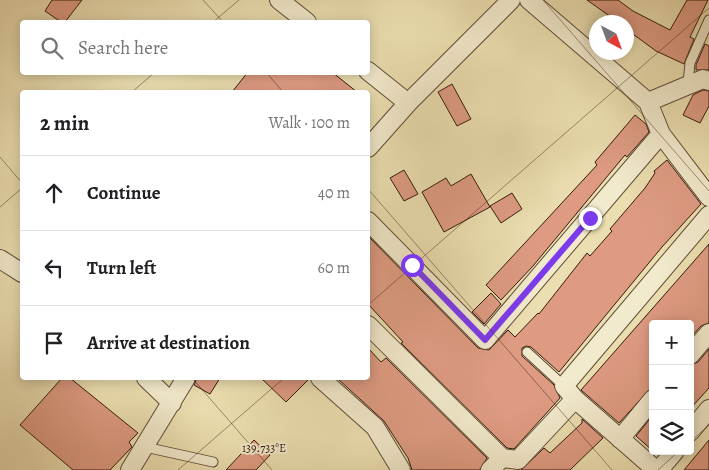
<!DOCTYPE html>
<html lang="en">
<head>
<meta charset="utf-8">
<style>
	body { margin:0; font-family:Alegreya,serif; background:#f6f6f6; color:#202124 }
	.controls { position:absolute; right:15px; bottom:15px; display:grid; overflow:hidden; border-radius:5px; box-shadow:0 2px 12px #0003 }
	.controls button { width:45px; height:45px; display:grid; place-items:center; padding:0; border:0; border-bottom:1px solid #e0e0e0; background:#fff; color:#202124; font:25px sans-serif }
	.compass { position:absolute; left:589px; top:15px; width:45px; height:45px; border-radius:50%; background:#fff; box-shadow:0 2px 12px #0003; rotate:139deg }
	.stop { position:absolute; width:15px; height:15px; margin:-11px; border:4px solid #7c3aed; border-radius:50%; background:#fff }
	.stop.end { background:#7c3aed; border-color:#fff; box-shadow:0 1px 5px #0008 }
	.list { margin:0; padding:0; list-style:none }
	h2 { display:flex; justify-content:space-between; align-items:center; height:65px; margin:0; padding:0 20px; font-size:21px }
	h2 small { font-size:16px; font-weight:400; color:#757577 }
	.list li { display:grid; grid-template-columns:32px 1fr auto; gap:15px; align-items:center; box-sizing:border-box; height:75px; padding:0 20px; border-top:1px solid #e0e0e0 }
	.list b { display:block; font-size:19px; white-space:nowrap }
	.list em { font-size:16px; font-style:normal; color:#757577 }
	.icon { flex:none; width:28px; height:28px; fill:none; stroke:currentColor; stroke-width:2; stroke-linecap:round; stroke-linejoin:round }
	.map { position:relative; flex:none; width:709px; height:470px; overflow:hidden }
	.search { position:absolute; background:#fff; box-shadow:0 2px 12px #0003; left:20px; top:20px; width:350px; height:55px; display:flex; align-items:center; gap:12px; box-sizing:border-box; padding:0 18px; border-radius:5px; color:#757577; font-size:19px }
	.panel { position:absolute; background:#fff; box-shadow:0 2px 12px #0003; left:20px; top:90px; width:350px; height:290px; border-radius:5px }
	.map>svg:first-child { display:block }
	.building { fill:#de9b82; stroke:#331c0e }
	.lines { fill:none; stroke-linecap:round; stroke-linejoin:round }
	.service-casing { stroke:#614c36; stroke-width:11 }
	.minor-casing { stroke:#614c36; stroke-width:20 }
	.service { stroke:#f2eacc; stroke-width:9 }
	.minor { stroke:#f2eacc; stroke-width:18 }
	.route { stroke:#7c3aed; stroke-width:6 }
	.ticks { fill:none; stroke:#331c0e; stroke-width:1; stroke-opacity:0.45 }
	.ticks-label { font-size:12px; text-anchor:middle; fill:#331c0e; stroke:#f2eacc; stroke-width:4; stroke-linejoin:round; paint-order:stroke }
</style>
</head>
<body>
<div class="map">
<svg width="709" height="470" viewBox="0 0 709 470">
	<rect width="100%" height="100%" fill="#ebdeb0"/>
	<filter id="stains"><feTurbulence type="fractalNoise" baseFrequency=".004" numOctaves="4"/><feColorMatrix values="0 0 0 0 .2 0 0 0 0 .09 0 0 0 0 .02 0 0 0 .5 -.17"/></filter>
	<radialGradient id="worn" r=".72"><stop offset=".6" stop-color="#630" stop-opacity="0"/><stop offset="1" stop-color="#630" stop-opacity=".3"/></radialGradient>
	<!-- building -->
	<path class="building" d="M52,0H82L65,22H61L45,11Z
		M587,0H618L633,11L670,30L687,0H708L690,37L694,39L684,64L656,51L626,29V22H618Z
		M705,44L709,46V70H696V65Z
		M248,72H332L357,92H232Z
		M452,84L471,119L457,126L438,92Z
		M703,90L709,91V106L700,123L683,115L693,95Z
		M635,115L646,124L649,132L627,157L625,155L533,266L501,300L486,285L597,165L595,162Z
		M667,160L701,204L662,247L559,372L531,347L526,346L522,348V356L554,385L560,398L514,449L507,448L401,343L403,342L368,304V236L478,348L489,350L508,330L515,337L538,313L539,314L587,253L590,256L612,231L610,229L645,188L655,173L654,171Z
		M404,170L418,194L404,201L390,178Z
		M471,174L490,207L444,232L422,192L446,178L451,186Z
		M512,193L522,209L501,223L490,206Z
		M709,244V323L701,326L690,338V324H653V386L619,423L581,390Z
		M491,293L501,304L484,324L472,312Z
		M368,348L381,362L386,358L487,458L480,470H412L408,458L384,421L337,378H368Z
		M709,349V388L690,409V365L698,362Z
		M62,378H70L138,433L129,442L132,447L110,470H73L20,425Z
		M197,378H220L210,394L194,385Z
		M261,378H310L286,402Z
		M582,419L603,438L570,470H521L544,448L550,453L582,423Z
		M649,420L653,424V451L636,436Z
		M254,440L270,455L256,470H226Z
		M709,440V470H684Z"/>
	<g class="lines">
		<!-- service casing -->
		<g class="service-casing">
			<path id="service" d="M688,83L690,63L709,20
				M527,352L564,386
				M145,447L213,462"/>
		</g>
		<!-- minor casing -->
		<g class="minor-casing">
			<path id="minor" d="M279,0L307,22
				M529,0L648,102L661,134L709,197
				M368,71L408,103
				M648,102L703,79L709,81
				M368,148L408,103L511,0
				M368,221L485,340L661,134
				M0,259L22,273
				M368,325L502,458
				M690,355L709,333
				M146,378L172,403
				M320,378L375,427L401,470
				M690,432L709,409
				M620,439L653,399
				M130,470L186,378
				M490,470L502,458L518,460L575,399
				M656,470L575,399L564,386L709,215
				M659,470L675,451"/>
		</g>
		<!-- service -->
		<use href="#service" class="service"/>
		<!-- minor -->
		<use href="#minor" class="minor"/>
	</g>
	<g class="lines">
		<!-- route -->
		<path class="route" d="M412,265L485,340L590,218"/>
	</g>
	<!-- ticks -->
	<path class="ticks" d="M203,0L223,22M543,0L709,191M213,22L239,0M266,72L283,92M132,92L155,72M0,157L22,183M368,189L612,470M0,207L22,188M368,305L709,8M192,378L272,470M690,442L709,425M178,470L284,378M658,470L679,451"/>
	<g class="ticks-label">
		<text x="264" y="452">139.733°E</text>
	</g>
	<rect width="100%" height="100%" filter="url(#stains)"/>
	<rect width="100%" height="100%" fill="url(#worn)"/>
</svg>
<div class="controls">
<button>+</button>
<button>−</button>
<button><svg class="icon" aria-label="layers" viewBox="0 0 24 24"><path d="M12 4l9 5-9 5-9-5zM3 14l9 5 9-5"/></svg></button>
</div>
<svg class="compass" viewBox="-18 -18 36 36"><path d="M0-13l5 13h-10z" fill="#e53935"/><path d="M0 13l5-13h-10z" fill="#757577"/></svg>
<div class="stop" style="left:412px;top:265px"></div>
<div class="stop end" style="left:590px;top:218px"></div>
<div class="search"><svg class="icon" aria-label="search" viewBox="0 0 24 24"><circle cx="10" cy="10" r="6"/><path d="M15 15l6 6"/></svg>Search here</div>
<section class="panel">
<h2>2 min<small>Walk · 100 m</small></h2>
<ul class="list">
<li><svg class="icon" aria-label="ahead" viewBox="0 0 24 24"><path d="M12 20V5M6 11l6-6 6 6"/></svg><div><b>Continue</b></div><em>40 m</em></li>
<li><svg class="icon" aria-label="left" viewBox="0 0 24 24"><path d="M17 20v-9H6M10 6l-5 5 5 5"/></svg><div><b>Turn left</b></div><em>60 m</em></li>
<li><svg class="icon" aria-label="arrive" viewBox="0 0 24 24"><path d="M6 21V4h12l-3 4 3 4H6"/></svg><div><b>Arrive at destination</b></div></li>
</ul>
</section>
</div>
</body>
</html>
